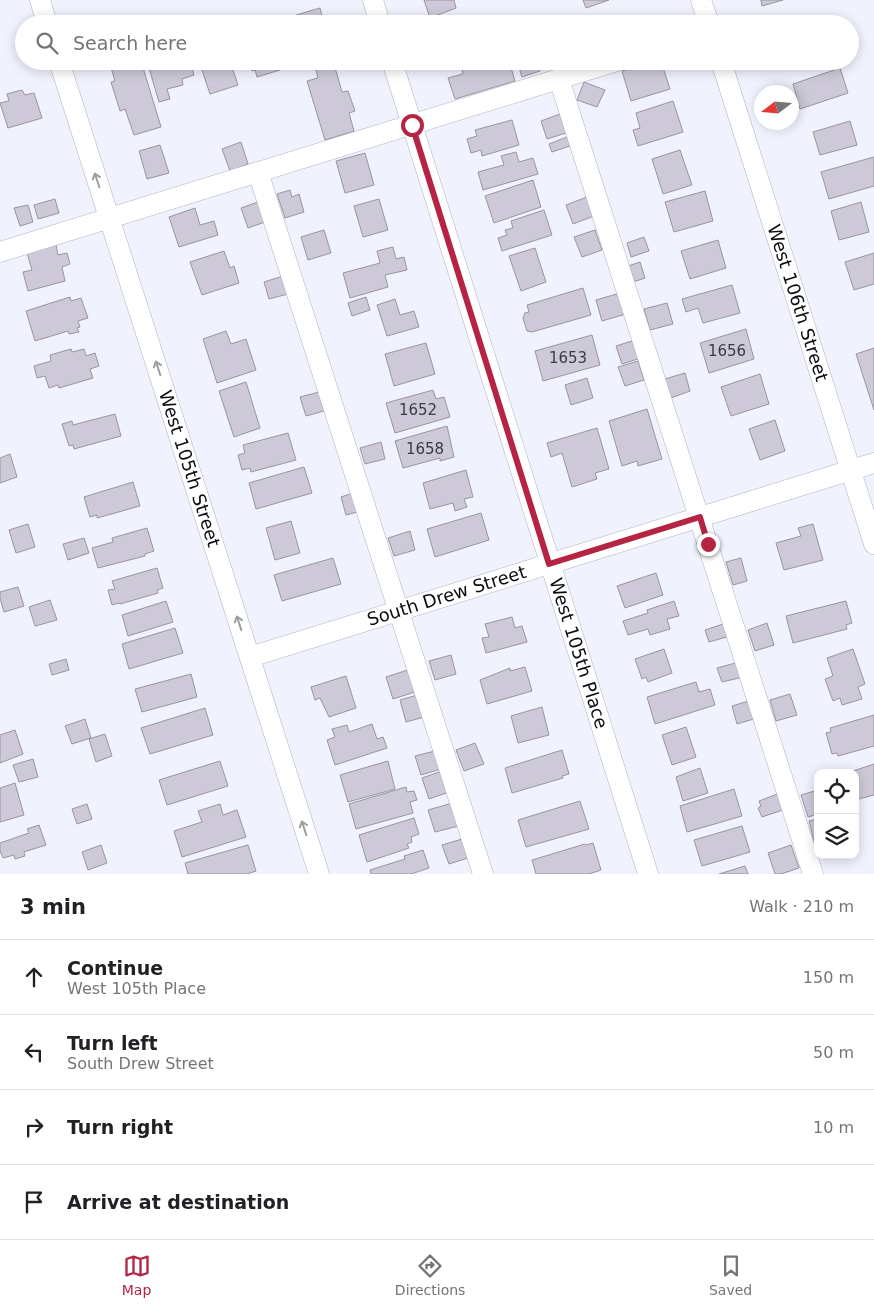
<!DOCTYPE html>
<html lang="en">
<head>
<meta charset="utf-8">
<style>
	body { margin:0; font-family:"DejaVu Sans",sans-serif; background:#f2f2f2; color:#202124 }
	.controls { position:absolute; right:15px; bottom:15px; display:grid; overflow:hidden; border-radius:10px; box-shadow:0 2px 12px #0003 }
	.controls button { width:45px; height:45px; display:grid; place-items:center; padding:0; border:0; border-bottom:1px solid #e0e0e0; background:#fff; color:#202124; font:25px sans-serif }
	.compass { position:absolute; left:754px; top:85px; width:45px; height:45px; border-radius:50%; background:#fff; box-shadow:0 2px 12px #0003; rotate:254deg }
	.stop { position:absolute; width:15px; height:15px; margin:-11px; border:4px solid #b62444; border-radius:50%; background:#fff }
	.stop.end { background:#b62444; border-color:#fff; box-shadow:0 1px 5px #0008 }
	.list { margin:0; padding:0; list-style:none }
	h2 { display:flex; justify-content:space-between; align-items:center; height:65px; margin:0; padding:0 20px; font-size:21px }
	h2 small { font-size:16px; font-weight:400; color:#757577 }
	.list li { display:grid; grid-template-columns:32px 1fr auto; gap:15px; align-items:center; box-sizing:border-box; height:75px; padding:0 20px; border-top:1px solid #e0e0e0 }
	.list b { display:block; font-size:19px; white-space:nowrap }
	.list p { margin:0; font-size:16px; white-space:nowrap; color:#757577 }
	.list em { font-size:16px; font-style:normal; color:#757577 }
	.icon { flex:none; width:28px; height:28px; fill:none; stroke:currentColor; stroke-width:2; stroke-linecap:round; stroke-linejoin:round }
	.map { position:relative; flex:none; width:874px; height:874px; overflow:hidden }
	.search { position:absolute; background:#fff; box-shadow:0 2px 12px #0003; left:15px; right:15px; top:15px; height:55px; display:flex; align-items:center; gap:12px; box-sizing:border-box; padding:0 18px; border-radius:28px; color:#757577; font-size:19px }
	.sheet { height:365px; background:#fff }
	nav { display:flex; justify-content:space-around; align-items:center; box-sizing:border-box; height:70px; border-top:1px solid #e0e0e0; background:#fff; font-size:14px; color:#757577 }
	nav a { display:grid; justify-items:center; gap:2px }
	nav .on { color:#b62444 }
	.map>svg:first-child { display:block }
	.building { fill:#cdc9d8; stroke:#9894a2 }
	.lines { fill:none; stroke-linecap:round; stroke-linejoin:round }
	.minor-casing { stroke:#afb1bf; stroke-width:21 }
	.minor { stroke:#fff; stroke-width:20 }
	.oneway { stroke:#9d9ea0 }
	.route { stroke:#b62444; stroke-width:6 }
	.labels { text-anchor:middle; stroke-width:5; stroke-linejoin:round; paint-order:stroke }
	.number-label { font-size:15px; fill:#3c3b43 }
	.street-label { font-size:18px; fill:#0b0c11; stroke:#f0f2fe }
</style>
</head>
<body>
<div class="map">
<svg width="874" height="874" viewBox="0 0 874 874">
	<rect width="100%" height="100%" fill="#f0f2fe"/>
	<!-- building -->
	<path class="building" d="M424,0H454L456,8L430,18Z
		M583,0H609L586,8Z
		M761,0H783L762,6Z
		M320,8L324,24H287L286,18Z
		M109,61H141L161,127L134,135L125,109L120,111L111,82L115,81Z
		M155,61H190L194,75L182,79L183,85L167,89L170,99L159,102L149,68L157,66Z
		M199,61H230L238,85L210,94Z
		M249,61H280L278,62L280,70L257,77L255,70L252,71Z
		M299,61H318V62L301,67Z
		M483,61H509L515,81L455,99L448,78L463,74L462,68Z
		M517,61H537L540,71L522,77Z
		M654,61H661L670,89L631,101L622,71Z
		M334,64L342,92L348,91L355,111L349,113L354,131L325,140L307,81L318,78L316,70Z
		M840,68L848,93L800,109L793,84Z
		M584,82L605,90L597,107L577,100Z
		M22,90L25,95L34,93L42,118L8,128L0,103L9,101L7,94Z
		M673,101L683,132L638,146L633,130L640,128L636,113Z
		M560,114L566,133L547,139L541,121Z
		M512,120L519,145L482,156L481,150L471,153L467,139L477,136L475,130Z
		M850,121L857,145L820,155L813,132Z
		M567,137L570,146L552,152L549,144Z
		M241,142L248,164L230,171L222,149Z
		M160,145L169,173L147,179L139,151Z
		M680,150L692,185L663,194L652,159Z
		M516,152L519,162L533,158L538,174L483,190L478,172L504,165L501,156Z
		M365,153L374,185L345,193L336,161Z
		M874,157V186L829,199L821,172Z
		M533,180L541,207L494,223L485,196Z
		M290,190L292,197L299,194L304,212L285,218L277,194Z
		M705,191L713,221L674,232L665,202Z
		M587,197L594,216L573,224L566,205Z
		M55,199L59,213L38,219L34,205Z
		M379,199L388,230L363,237L354,206Z
		M261,201L268,221L248,228L241,208Z
		M861,202L869,232L839,240L831,211Z
		M28,205L33,222L20,226L14,208Z
		M195,208L200,225L214,221L218,235L179,247L169,217Z
		M544,210L552,235L502,251L498,238L507,235L505,230L513,228L511,221Z
		M324,230L331,253L308,260L301,237Z
		M595,230L602,250L582,257L574,237Z
		M644,237L649,251L631,257L627,243Z
		M718,240L726,268L690,279L681,251Z
		M56,245L58,255L67,253L70,264L62,267L65,281L28,291L23,272L32,270L27,253Z
		M393,247L396,259L404,257L407,270L385,275L388,287L350,298L343,273L380,263L377,251Z
		M535,248L546,282L521,291L509,256Z
		M224,251L230,268L234,266L239,283L202,295L190,262Z
		M874,253V284L854,290L845,262Z
		M640,262L645,278L633,282L628,266Z
		M283,276L288,294L269,299L264,282Z
		M732,285L740,313L703,323L698,308L686,312L682,299Z
		M583,288L591,315L532,332L527,331L523,318L525,313L529,312L527,305Z
		M620,293L626,314L602,321L596,300Z
		M70,297L71,301L81,298L88,318L78,321L80,327L77,328L79,332L69,334L68,331L35,341L26,311Z
		M366,297L370,310L352,316L348,303Z
		M395,299L400,315L414,311L419,327L387,336L377,305Z
		M667,303L673,324L650,330L644,309Z
		M746,329L754,359L709,373L700,343Z
		M226,331L231,344L246,339L256,370L217,383L203,339Z
		M592,335L600,365L543,381L535,351Z
		M635,340L641,358L622,364L616,346Z
		M426,343L435,374L394,386L385,354Z
		M874,348V410L856,354Z
		M71,349L72,352L84,349L86,356L95,353L99,366L90,369L93,378L59,388L58,385L49,388L45,376L37,378L34,366L51,361L50,355Z
		M638,361L644,380L625,386L618,367Z
		M685,373L690,391L671,398L665,379Z
		M760,374L769,404L731,416L721,387Z
		M587,378L593,398L571,405L565,385Z
		M246,382L260,428L234,437L219,391Z
		M433,390L436,399L444,397L450,417L395,433L386,403Z
		M319,392L324,411L306,416L300,397Z
		M647,409L662,459L638,466L637,461L622,466L609,421Z
		M115,414L121,436L74,449L73,445L69,446L62,424L72,421L73,425Z
		M775,420L785,451L760,460L749,429Z
		M447,426L454,457L440,461V458L403,468L395,441Z
		M597,428L609,469L595,473L597,479L572,487L562,453L551,457L547,443Z
		M288,433L296,460L251,472L250,468L242,470L238,455L245,453L243,445Z
		M381,442L385,459L365,464L360,448Z
		M10,454L17,477L0,483V458Z
		M304,467L312,493L256,509L249,483Z
		M466,470L473,497L464,499L467,507L455,511L453,503L430,509L423,483Z
		M133,482L140,506L97,518V515L90,517L84,497Z
		M356,492L361,511L346,515L341,497Z
		M481,513L489,540L435,557L427,529Z
		M291,521L300,553L275,560L266,528Z
		M28,524L35,547L16,553L9,530Z
		M813,524L823,560L784,570L776,543L801,536L798,528Z
		M147,528L154,551L145,554V556L98,568L92,548L113,542L112,538Z
		M410,531L415,550L394,556L388,538Z
		M84,538L89,553L68,560L63,544Z
		M333,558L341,584L282,601L274,575Z
		M741,558L747,581L733,585L726,562Z
		M157,568L163,588L157,590L158,593L120,604L119,603L112,605L108,590L115,589L112,581Z
		M656,573L663,595L625,608L617,586Z
		M18,587L24,606L4,612L0,598V592Z
		M50,600L57,620L35,626L29,607Z
		M166,601L173,622L128,636L122,615Z
		M674,601L679,616L667,619L670,629L650,635L648,629L628,635L623,621L648,613L647,610Z
		M846,601L852,623L846,625L847,629L793,643L786,616Z
		M512,617L515,628L522,626L527,642L486,653L482,638L489,637L485,624Z
		M726,623L730,636L709,642L705,630Z
		M767,623L774,645L755,651L748,630Z
		M175,628L183,653L129,669L122,644Z
		M664,649L672,673L648,682L646,677L642,679L635,659Z
		M853,649L865,684L858,687L862,699L842,705L840,698L833,701L825,679L833,676L827,658Z
		M451,655L456,674L435,680L429,661Z
		M66,659L69,670L52,675L49,664Z
		M739,662L743,677L722,682L717,668Z
		M525,667L532,691L487,704L480,680L510,668V671Z
		M408,670L415,692L393,699L386,677Z
		M191,674L197,697L142,712L135,689Z
		M346,676L356,708L329,717L320,698L315,700L311,687Z
		M696,682L699,692L710,689L715,705L655,724L647,697Z
		M421,694L428,716L406,722L400,700Z
		M790,694L797,715L776,721L770,700Z
		M752,700L757,718L737,724L732,706Z
		M542,707L549,735L518,743L511,716Z
		M205,708L213,735L150,754L141,728Z
		M874,715V746L838,756L837,753L832,754L826,733L831,732L830,728Z
		M85,719L91,738L72,744L65,726Z
		M372,724L377,739L383,737L387,748L335,765L327,740L335,737L332,729L347,725L349,732Z
		M686,727L696,757L672,765L662,735Z
		M15,730L23,754L0,763V735Z
		M105,734L112,756L96,762L89,739Z
		M475,743L484,764L464,771L456,750Z
		M562,750L569,774L562,776L563,778L512,793L505,768Z
		M435,751L441,769L421,775L415,756Z
		M33,759L38,777L19,782L13,765Z
		M220,761L228,786L167,805L159,780Z
		M388,761L395,789L348,802L340,775Z
		M874,764V795L855,800V773H847Z
		M700,768L708,793L683,801L676,777Z
		M442,771L449,792L429,799L422,778Z
		M15,783L24,815L0,822V788Z
		M406,787L407,792L414,791L417,800L410,802L413,813L356,829L349,804Z
		M734,789L742,816L687,832L680,806Z
		M818,790V814L808,817L801,795Z
		M780,793L786,809L762,817L758,808L761,806L759,801Z
		M580,801L589,829L526,847L518,820Z
		M456,802L463,825L435,832L428,810Z
		M87,804L92,819L77,824L72,809Z
		M220,804L223,815L237,810L246,837L182,857L174,831L202,822L198,811Z
		M414,818L419,834L411,837L412,842L407,844L409,848L367,862L359,835Z
		M818,819V845H815L809,821Z
		M39,825L46,845L24,852L25,856L15,859L14,855L3,858L0,851V843L29,833L27,829Z
		M742,826L750,852L702,866L694,840Z
		M462,839L468,858L449,864L442,845Z
		M593,843L601,870L589,874H536L532,860L585,844L586,845Z
		M101,845L107,863L88,870L82,852Z
		M248,845L256,871L247,874H188L185,863Z
		M791,845L799,868L781,874H775L768,853Z
		M423,850L429,868L411,874H371L370,870L405,859L404,856Z
		M745,866L748,874H719Z"/>
	<g class="lines">
		<!-- minor casing -->
		<g class="minor-casing">
			<g id="minor">
				<path d="M40,0L47,24"/>
				<path d="M373,0L380,24"/>
				<path d="M701,0L709,24"/>
				<path id="s1" d="M59,61L319,874"/>
				<path id="s2" d="M392,61L648,874"/>
				<path id="s3" d="M721,61L874,544"/>
				<path d="M559,79L813,874"/>
				<path d="M258,172L483,874"/>
				<path d="M0,252L617,61"/>
				<path id="s4" d="M250,657L874,463"/>
			</g>
		</g>
		<!-- minor -->
		<use href="#minor" class="minor"/>
	</g>
	<!-- one-way arrows -->
	<defs><path id="oneway-shaft" d="M-6 0H5M1.5-3L5.5 0L1.5 3" fill="none" stroke-width="1.6" stroke-linecap="round" stroke-linejoin="round" transform="scale(1.25)"/></defs>
	<g class="oneway">
		<use href="#oneway-shaft" transform="translate(97 180) rotate(-108)"/>
		<use href="#oneway-shaft" transform="translate(158 368) rotate(-108)"/>
		<use href="#oneway-shaft" transform="translate(239 623) rotate(-108)"/>
		<use href="#oneway-shaft" transform="translate(304 828) rotate(-108)"/>
	</g>
	<g class="lines">
		<!-- route -->
		<path class="route" d="M412,125L549,564L700,517L708,544"/>
	</g>
	<g class="labels">
		<!-- number labels -->
		<g class="number-label">
			<text x="727" y="356">1656</text>
			<text x="568" y="363">1653</text>
			<text x="418" y="415">1652</text>
			<text x="425" y="454">1658</text>
		</g>
		<!-- street labels -->
		<g class="street-label">
			<text dy="6" stroke="none"><textPath href="#s3" startOffset="254">West 106th Street</textPath></text>
			<text dy="6" stroke="none"><textPath href="#s1" startOffset="428">West 105th Street</textPath></text>
			<text dy="6" stroke="none"><textPath href="#s4" startOffset="206">South Drew Street</textPath></text>
			<text dy="6" stroke="none"><textPath href="#s2" startOffset="621">West 105th Place</textPath></text>
		</g>
	</g>
</svg>
<div class="controls">
<button><svg class="icon" aria-label="locate" viewBox="0 0 24 24"><circle cx="12" cy="12" r="6"/><path d="M12 2v4M12 18v4M2 12h4M18 12h4"/></svg></button>
<button><svg class="icon" aria-label="layers" viewBox="0 0 24 24"><path d="M12 4l9 5-9 5-9-5zM3 14l9 5 9-5"/></svg></button>
</div>
<svg class="compass" viewBox="-18 -18 36 36"><path d="M0-13l5 13h-10z" fill="#e53935"/><path d="M0 13l5-13h-10z" fill="#757577"/></svg>
<div class="stop" style="left:412px;top:125px"></div>
<div class="stop end" style="left:708px;top:544px"></div>
<div class="search"><svg class="icon" aria-label="search" viewBox="0 0 24 24"><circle cx="10" cy="10" r="6"/><path d="M15 15l6 6"/></svg>Search here</div>
</div>
<section class="sheet">
<h2>3 min<small>Walk · 210 m</small></h2>
<ul class="list">
<li><svg class="icon" aria-label="ahead" viewBox="0 0 24 24"><path d="M12 20V5M6 11l6-6 6 6"/></svg><div><b>Continue</b><p>West 105th Place</p></div><em>150 m</em></li>
<li><svg class="icon" aria-label="left" viewBox="0 0 24 24"><path d="M17 20v-9H6M10 6l-5 5 5 5"/></svg><div><b>Turn left</b><p>South Drew Street</p></div><em>50 m</em></li>
<li><svg class="icon" aria-label="right" viewBox="0 0 24 24"><path d="M7 20v-9h11M14 6l5 5-5 5"/></svg><div><b>Turn right</b></div><em>10 m</em></li>
<li><svg class="icon" aria-label="arrive" viewBox="0 0 24 24"><path d="M6 21V4h12l-3 4 3 4H6"/></svg><div><b>Arrive at destination</b></div></li>
</ul>
</section>
<nav>
<a class="on"><svg class="icon" aria-label="map" viewBox="0 0 24 24"><path d="M3 6l6-2 6 2 6-2v14l-6 2-6-2-6 2zM9 4v14M15 6v14"/></svg>Map</a>
<a><svg class="icon" aria-label="directions" viewBox="0 0 24 24"><path d="M12 3l9 9-9 9-9-9zM9 14v-3h6M13 9l2 2-2 2"/></svg>Directions</a>
<a><svg class="icon" aria-label="saved" viewBox="0 0 24 24"><path d="M7 4h10v16l-5-4-5 4z"/></svg>Saved</a>
</nav>
</body>
</html>
